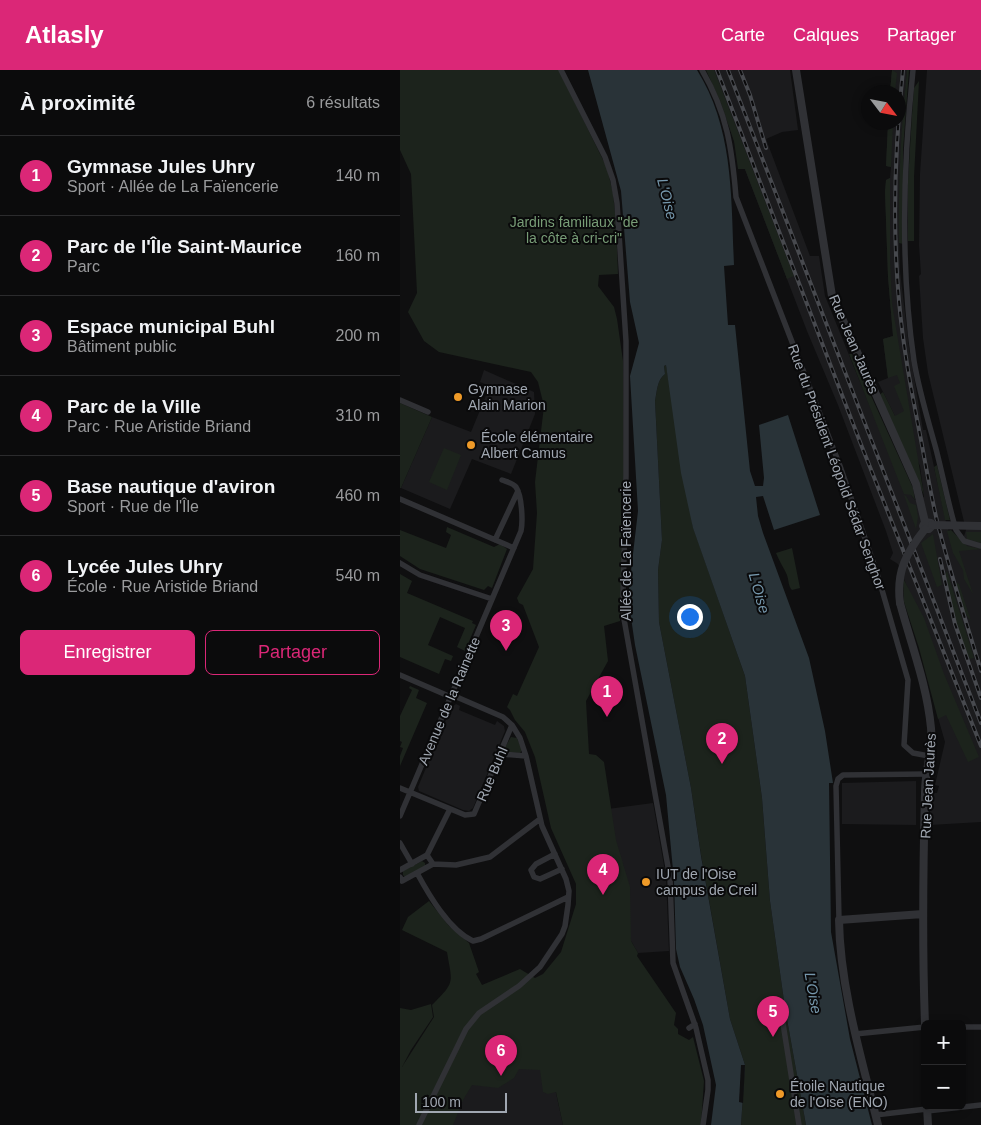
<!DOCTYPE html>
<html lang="fr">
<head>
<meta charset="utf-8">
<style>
	body { margin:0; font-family:Helvetica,sans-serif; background:#141415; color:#f1f3f6 }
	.controls { position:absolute; right:15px; bottom:15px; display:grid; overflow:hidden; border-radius:8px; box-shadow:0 2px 8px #0003 }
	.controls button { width:45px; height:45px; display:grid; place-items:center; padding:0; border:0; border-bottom:1px solid #2b2b2d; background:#0b0b0c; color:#f1f3f6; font:25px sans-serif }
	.compass { position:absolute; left:461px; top:15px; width:45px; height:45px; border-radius:50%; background:#0b0b0c; box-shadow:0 2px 8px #0003; rotate:122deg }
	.scale { position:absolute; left:15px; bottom:12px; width:92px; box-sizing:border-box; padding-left:5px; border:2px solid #a0a7b1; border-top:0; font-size:14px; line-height:18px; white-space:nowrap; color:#a0a7b1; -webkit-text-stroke:4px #0a0a0b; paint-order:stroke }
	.you { position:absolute; left:289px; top:546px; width:18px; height:18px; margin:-12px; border:4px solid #fff; border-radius:50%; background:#1a73e8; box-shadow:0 0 0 8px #1a73e833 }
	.badge { display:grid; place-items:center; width:32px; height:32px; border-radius:50%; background:#db2777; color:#fff; font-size:16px; font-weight:700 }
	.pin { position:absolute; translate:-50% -41px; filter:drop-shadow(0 1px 2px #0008) }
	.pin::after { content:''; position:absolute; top:26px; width:18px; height:15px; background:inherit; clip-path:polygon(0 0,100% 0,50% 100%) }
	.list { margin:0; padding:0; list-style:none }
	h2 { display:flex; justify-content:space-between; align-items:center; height:65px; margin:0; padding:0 20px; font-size:21px }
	h2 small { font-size:16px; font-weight:400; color:#9a9b9d }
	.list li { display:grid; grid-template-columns:32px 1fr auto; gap:15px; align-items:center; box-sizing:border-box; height:80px; padding:0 20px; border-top:1px solid #2b2b2d }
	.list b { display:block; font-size:19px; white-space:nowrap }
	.list p { margin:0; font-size:16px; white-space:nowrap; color:#9a9b9d }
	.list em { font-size:16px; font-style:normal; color:#9a9b9d }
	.actions { display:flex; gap:10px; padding:15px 20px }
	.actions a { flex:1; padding:11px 0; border:1px solid #db2777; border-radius:8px; text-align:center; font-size:18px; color:#db2777 }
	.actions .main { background:#db2777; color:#fff }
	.map { position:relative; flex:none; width:581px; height:1055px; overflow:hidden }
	header { display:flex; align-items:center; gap:30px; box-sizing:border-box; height:70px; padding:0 25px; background:#db2777; color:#fff }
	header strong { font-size:24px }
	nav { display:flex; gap:28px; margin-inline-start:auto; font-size:18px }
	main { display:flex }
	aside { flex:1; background:#0b0b0c }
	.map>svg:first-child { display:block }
	.built { fill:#1b1b1d }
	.green { fill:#1c231c }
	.water { fill:#293338 }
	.pier { fill:#0f0f10 }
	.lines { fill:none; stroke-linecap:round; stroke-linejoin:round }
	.minor { stroke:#303135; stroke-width:5.5 }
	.tertiary { stroke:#303135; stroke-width:8 }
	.rail-casing { stroke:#47494e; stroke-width:4 }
	.rail { stroke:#0a0a0b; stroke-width:2; stroke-dasharray:5.5; stroke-linecap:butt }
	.tertiary-bridge { stroke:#303135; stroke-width:8 }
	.poi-dot { fill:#ef9a28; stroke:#0a0a0b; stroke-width:2 }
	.labels { text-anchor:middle; stroke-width:4; stroke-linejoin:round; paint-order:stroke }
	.park-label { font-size:14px; fill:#789d77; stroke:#0a0a0b }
	.street-label { font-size:14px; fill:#a0a7b1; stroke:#0a0a0b }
	.poi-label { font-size:14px; fill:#a0a7b1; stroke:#0a0a0b; text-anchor:start }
	.water-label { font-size:15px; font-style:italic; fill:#7698ad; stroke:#0a0a0b }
</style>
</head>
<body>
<header>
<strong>Atlasly</strong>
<nav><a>Carte</a><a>Calques</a><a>Partager</a></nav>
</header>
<main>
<aside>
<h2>À proximité<small>6 résultats</small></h2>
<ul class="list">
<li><span class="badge">1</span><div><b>Gymnase Jules Uhry</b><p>Sport · Allée de La Faïencerie</p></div><em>140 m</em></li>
<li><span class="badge">2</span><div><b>Parc de l'Île Saint-Maurice</b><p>Parc</p></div><em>160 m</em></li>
<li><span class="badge">3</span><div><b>Espace municipal Buhl</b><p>Bâtiment public</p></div><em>200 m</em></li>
<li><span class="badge">4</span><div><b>Parc de la Ville</b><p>Parc · Rue Aristide Briand</p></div><em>310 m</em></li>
<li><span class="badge">5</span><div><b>Base nautique d'aviron</b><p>Sport · Rue de l'Île</p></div><em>460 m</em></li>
<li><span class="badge">6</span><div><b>Lycée Jules Uhry</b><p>École · Rue Aristide Briand</p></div><em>540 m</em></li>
</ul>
<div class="actions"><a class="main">Enregistrer</a><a>Partager</a></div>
</aside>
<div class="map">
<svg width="581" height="1055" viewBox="0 0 581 1055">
	<rect width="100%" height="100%" fill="#0f0f10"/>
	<!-- built -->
	<path class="built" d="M309,0H390L398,60L382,62L366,69L410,186H419L425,226L500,410L515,430L524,427L520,396L478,312L488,308L483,269L493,266L488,207L485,122L486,110L490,108L491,97L486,96L488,53L498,52V22H490L492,0H507L500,102L499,162L500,201L509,278L523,360H526L546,452L555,482L559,481L566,460L528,303L523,268L519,206L521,204L519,175L520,104L527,0H581V752L530,755V723H537L539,716L535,715L545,672L537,644L508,519L498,494L490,489L493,483L486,461L438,335L407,261L334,71Z
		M84,300L134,322L135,344L111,404L72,389L50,439L1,418L32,347L71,362L90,316L80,312Z
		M56,634L60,636L59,640L95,655L97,651L104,656L105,661L73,738L69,741L63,740L19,721L18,717L51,638Z
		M516,711V755L442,754V713Z
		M253,733L266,807L269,881L238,883L231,871L208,739Z
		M148,986L163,1055H25L56,991Z"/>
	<!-- green -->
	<path class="green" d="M0,0H159L207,98L213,123L216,153L218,204L199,205L198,216L214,237L217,249L223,291L224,409L221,434L222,496L220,551L204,556L208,591L186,631L189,684L196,685L204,692L216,770L230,817L231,871L238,883L237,886L276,943L274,955L278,959V964L289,970L293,967L304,1011L301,1055H163L156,1022L148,1024L143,1022L140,1000L119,999L114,1008L98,1018L72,1015L63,1030L53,1055H0V938L11,940L31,934L33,947L11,980L2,997L34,947L32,935C56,911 52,913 47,882L2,860L8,847L29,831L49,856L69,873L79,902L76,904L82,915L120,899L135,908L143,904L161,882L176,834V814L151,758L135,687L125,662L115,650L110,640L107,637L113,624L117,626L139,577L123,535L119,533L117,528L133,499L137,443L135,412L144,336L138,312L131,302L39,282L24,271L8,242L17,223L11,104L0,80Z
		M306,0H314L394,206L387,209L345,99H338L334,71L321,33Z
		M492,0L497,3L495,22H490Z
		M507,0H509L503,80V174L499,173C498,115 501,57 507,0Z
		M519,11L514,107V171H508V111L512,45L514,18Z
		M488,53H493L491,97L486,96Z
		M490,108V188L492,234L524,425L479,325L483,322L495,346L504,341L494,316L500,313L497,305L488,308L483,269L493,266L488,207L485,122L486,110Z
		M449,284H452L513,418L515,430L511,425L504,424L498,409Z
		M266,295L293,457L345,606L362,728L370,831L385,938L406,1055H341L345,995L330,949L301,785L291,718L259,552L258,500L262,470L255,331C257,321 257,310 265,304L264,296Z
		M0,333L32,347L1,418H0Z
		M44,378L61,385L47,420L29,412Z
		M537,395L550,450H545L534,397Z
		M504,425L506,426L510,433L516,435L518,447L516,459Z
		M47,457L94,477L100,474L107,479L92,518L88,516L84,520L20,499L0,486V460L46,478L51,465L46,462Z
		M551,460L567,476L581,479L559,481L573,524L564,509L563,500L553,483L547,461Z
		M566,462H581V473L567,469Z
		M533,464L542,515L537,517L521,473Z
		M392,478L400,518L392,520C388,516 389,511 387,505C384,498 379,491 376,483Z
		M547,501L574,588L569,589L556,553L545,506Z
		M0,504L12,511L7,523L73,551L72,553L76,555L65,581L57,577L65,558L40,547L28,575L53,586L51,591L45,589L39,604L0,587Z
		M503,508L524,548L544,604L579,687L568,692L546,645L538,649L519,578L504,532Z
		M555,512L559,514L571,551L564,542Z
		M10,616L19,620L16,628L27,633L0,696V686L3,678L0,677L2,672L0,671V646L12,620L9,618Z
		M111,667L117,668L122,680L120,683L107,682L104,679Z
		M22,791L25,793V796L5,807L3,805V801Z"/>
	<!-- water -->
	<path class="water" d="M188,0H297C334,59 331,128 334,195L324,196L328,255H335L350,401L355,416H363L364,408L359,355L388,345L420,445L374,460L363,426L356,427L358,446L363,463L409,588L425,661L433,713H429L431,862L450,969L472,1055H406L385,938L370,831L362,728L345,606L293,458L281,403L266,295L264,296L265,304C257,310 257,321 255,331L262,470L258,500L259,552L291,718L301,786L330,949L345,995L341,1055H311L316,1015L303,955L294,929L280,897L276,879L274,811L266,725L235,575L228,527L238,441L230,306L239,273L230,232L221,121Z"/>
	<!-- pier -->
	<path class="pier" d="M341,995H345L343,1033L339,1032Z"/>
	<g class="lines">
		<!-- minor -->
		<path class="minor" d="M161,0L205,87L213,110L217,133L226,271V406L223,528L224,549L270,808L273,893L296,958L308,1010V1020L303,1055
			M302,0C327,43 332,78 336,127L440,396L478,506L508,610L504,675L513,683L529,686
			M513,0C503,96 500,195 514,291C519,321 528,350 536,379C543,406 548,433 556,460L564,471L581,476
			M0,330L28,342
			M0,429L114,478
			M95,470L118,421
			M0,493L20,505L92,529
			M0,605L51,627
			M100,684L126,686
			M0,718L65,745L74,744L112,655
			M0,746L121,461C123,451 122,426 116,417C113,413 107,412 102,410
			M0,773L12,794
			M155,784L136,794L131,800L134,807L140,809L162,799
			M27,785L50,739
			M33,794L56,795L90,787L140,749
			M0,800L27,785L33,794L2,811L0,807
			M17,803C29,825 49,860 73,871L81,869L168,827
			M439,850L436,716L438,709L443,705L526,704
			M382,947L399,1055
			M562,957H581
			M289,958L295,954
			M455,964L525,957
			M527,1041L581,1035
			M475,1045L527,1039
			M19,1055L66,959L79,943L119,916L140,897L162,864L165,856L168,835L169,821L166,809L142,756L126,686L120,668L112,655L103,647L52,625"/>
		<!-- tertiary -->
		<path class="tertiary" d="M396,0L432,226L516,414L525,452L523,456L525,459H529L532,456L531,453L525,452
			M500,533C511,574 527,615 531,658C533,680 525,700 525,722C523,799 522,877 525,954
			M527,1036L528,1055
			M478,1055C462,990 440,918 439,850L523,844"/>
		<!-- rail casing -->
		<g class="rail-casing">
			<path id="rail" d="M317,0L462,377L581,676
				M328,0L581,653
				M340,0L350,25L366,78
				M503,0C495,76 492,154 499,231C503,278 512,324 521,370C526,397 531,425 537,451C550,502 566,551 581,601
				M540,489L555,554L581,628"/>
		</g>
		<!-- rail -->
		<use href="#rail" class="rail"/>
		<!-- tertiary-bridge -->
		<path class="tertiary-bridge" d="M532,455L581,456
			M500,533C496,502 506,483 525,459"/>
	</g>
	<!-- markers -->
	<g class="poi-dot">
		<circle cx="58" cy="327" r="5"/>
		<circle cx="71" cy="375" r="5"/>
		<circle cx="246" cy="812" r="5"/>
		<circle cx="380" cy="1024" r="5"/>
	</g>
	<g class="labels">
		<!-- park labels -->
		<g class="park-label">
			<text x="174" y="157">Jardins familiaux "de<tspan x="174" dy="16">la côte à cri-cri"</tspan></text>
		</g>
		<!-- street labels -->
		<g class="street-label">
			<text transform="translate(454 274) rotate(67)" y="5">Rue Jean Jaurès</text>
			<text transform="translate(437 397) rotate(70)" y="5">Rue du Président Léopold Sédar Senghor</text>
			<text transform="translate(226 481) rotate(-90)" y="5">Allée de La Faïencerie</text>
			<text transform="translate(49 631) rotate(-67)" y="5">Avenue de la Rainette</text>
			<text transform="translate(92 704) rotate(-67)" y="5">Rue Buhl</text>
			<text transform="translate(528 716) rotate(-87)" y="5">Rue Jean Jaurès</text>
		</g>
		<!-- poi labels -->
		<g class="poi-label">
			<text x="68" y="324">Gymnase<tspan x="68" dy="16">Alain Marion</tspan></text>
			<text x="81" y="372">École élémentaire<tspan x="81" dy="16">Albert Camus</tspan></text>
			<text x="256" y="809">IUT de l'Oise<tspan x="256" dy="16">campus de Creil</tspan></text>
			<text x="390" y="1021">Étoile Nautique<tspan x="390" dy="16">de l'Oise (ENO)</tspan></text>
		</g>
		<!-- water labels -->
		<g class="water-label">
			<text transform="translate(267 129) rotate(76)" y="5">L'Oise</text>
			<text transform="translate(359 523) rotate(74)" y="5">L'Oise</text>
			<text transform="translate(413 923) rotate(80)" y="5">L'Oise</text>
		</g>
	</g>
</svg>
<div class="controls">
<button>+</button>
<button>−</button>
</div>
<svg class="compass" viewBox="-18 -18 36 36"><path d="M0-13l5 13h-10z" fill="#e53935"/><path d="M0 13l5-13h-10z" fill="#9a9b9d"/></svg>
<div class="scale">100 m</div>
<div class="you"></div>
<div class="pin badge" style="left:207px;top:647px">1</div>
<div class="pin badge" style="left:322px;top:694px">2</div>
<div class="pin badge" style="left:106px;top:581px">3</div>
<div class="pin badge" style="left:203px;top:825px">4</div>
<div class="pin badge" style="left:373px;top:967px">5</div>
<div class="pin badge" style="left:101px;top:1006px">6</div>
</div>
</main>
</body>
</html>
